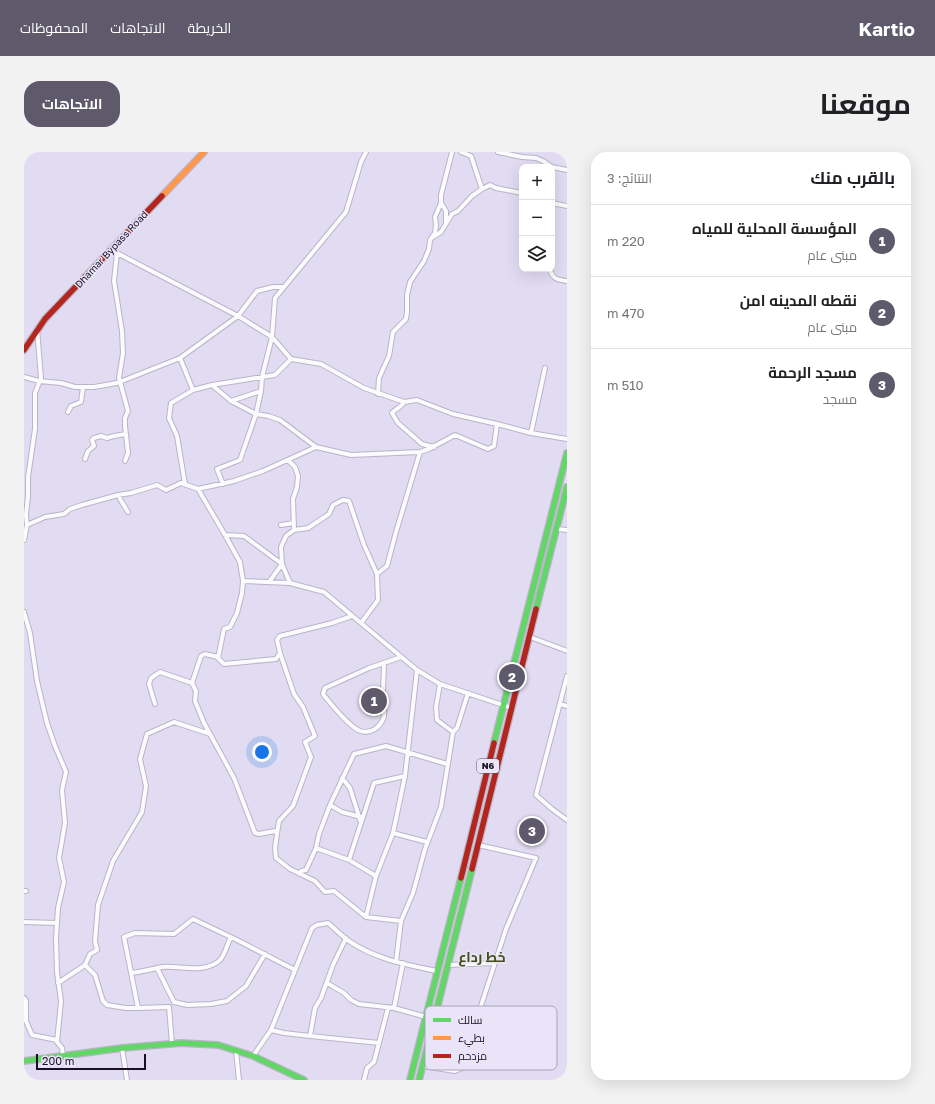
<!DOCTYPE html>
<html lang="ar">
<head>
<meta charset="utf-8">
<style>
	body { margin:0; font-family:"Golos Text",Cairo,sans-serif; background:#f2f2f2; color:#202124; direction:rtl }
	.controls { position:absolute; right:12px; top:12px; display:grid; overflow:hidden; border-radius:8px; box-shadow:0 4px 16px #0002 }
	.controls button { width:36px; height:36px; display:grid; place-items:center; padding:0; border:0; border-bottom:1px solid #e0e0e0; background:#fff; color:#202124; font:20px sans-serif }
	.scale { position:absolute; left:12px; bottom:10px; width:110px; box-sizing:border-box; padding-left:4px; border:2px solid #171223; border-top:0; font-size:11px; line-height:14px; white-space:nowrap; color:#171223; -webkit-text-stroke:3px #e9e4f8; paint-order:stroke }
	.you { position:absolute; left:238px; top:600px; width:14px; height:14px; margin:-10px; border:3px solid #fff; border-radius:50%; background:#1a73e8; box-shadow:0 0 0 6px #1a73e833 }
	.badge { display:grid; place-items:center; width:26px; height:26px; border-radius:50%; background:#5e596b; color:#fff; font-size:13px; font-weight:700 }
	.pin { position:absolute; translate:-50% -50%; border:2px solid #fff; box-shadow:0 1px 4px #0006 }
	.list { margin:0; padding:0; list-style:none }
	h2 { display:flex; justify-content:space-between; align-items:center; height:52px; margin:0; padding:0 16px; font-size:17px }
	h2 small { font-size:13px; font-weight:400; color:#757577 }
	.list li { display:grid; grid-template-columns:26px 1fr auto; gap:12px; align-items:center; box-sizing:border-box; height:72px; padding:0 16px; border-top:1px solid #e0e0e0 }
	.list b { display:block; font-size:15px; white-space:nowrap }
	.list p { margin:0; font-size:13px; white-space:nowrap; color:#757577 }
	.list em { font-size:13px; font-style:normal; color:#757577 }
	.icon { flex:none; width:22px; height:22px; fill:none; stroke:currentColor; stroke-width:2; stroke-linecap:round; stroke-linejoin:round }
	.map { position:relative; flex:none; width:543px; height:928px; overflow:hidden; direction:ltr; border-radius:16px }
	header { display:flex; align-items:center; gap:24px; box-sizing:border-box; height:56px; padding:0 20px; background:#5e596b; color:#fff }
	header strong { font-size:19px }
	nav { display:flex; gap:22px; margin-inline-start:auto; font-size:14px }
	.intro { display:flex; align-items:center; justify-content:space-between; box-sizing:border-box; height:96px; padding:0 24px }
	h1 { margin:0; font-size:28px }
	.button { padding:10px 18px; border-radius:16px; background:#5e596b; color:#fff; font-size:14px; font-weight:700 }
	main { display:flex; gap:24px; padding:0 24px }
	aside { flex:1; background:#fff; border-radius:16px; box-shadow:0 4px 16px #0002 }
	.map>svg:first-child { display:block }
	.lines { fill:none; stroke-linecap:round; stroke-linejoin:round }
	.street-casing { stroke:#bab4c8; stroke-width:6 }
	.fast-casing { stroke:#bab4c8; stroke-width:8 }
	.slow-casing { stroke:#bab4c8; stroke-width:8 }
	.jam-casing { stroke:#bab4c8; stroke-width:8 }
	.street { stroke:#fbfafd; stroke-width:4 }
	.fast { stroke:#63d668; stroke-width:5.5 }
	.slow { stroke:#ff974d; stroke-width:5.5 }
	.jam { stroke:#b3261e; stroke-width:5.5 }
	.labels { text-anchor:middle; stroke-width:3; stroke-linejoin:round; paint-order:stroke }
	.shield { fill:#e9e4f8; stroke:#565163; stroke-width:1 }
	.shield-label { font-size:9px; font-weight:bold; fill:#171223 }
	.street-label { font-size:10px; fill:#171223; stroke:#e9e4f8 }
	.district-label { font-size:14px; font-weight:bold; fill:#454e15; stroke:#e9e4f8 }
	.key { fill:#e9e4f8; stroke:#aaa5b8; stroke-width:1 }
	.key-label { font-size:11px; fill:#171223 }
</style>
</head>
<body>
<header>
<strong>Kartio</strong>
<nav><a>الخريطة</a><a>الاتجاهات</a><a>المحفوظات</a></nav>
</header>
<div class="intro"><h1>موقعنا</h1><a class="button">الاتجاهات</a></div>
<main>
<aside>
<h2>بالقرب منك<small>النتائج: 3</small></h2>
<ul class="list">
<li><span class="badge">1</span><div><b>المؤسسة المحلية للمياه</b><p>مبنى عام</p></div><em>220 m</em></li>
<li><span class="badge">2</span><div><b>نقطه المدينه امن</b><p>مبنى عام</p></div><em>470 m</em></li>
<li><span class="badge">3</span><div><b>مسجد الرحمة</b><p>مسجد</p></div><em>510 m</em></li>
</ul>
</aside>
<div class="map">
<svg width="543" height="928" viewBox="0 0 543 928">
	<rect width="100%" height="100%" fill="#e2dcf2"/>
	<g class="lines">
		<!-- street casing -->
		<g class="street-casing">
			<path id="street" d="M342,0L337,10L322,60L251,146L248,185L267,207L297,212L340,236L380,250L393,248L429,262L473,272L507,281L543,287
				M437,0L447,4L458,37L466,33L472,36L498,41
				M474,0L498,5L512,6L519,9L528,15L543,18
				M417,51L422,59V71
				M528,51L543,54
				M409,85L417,80L428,62L434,59L448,44L458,37
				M90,95L93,101L90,129L98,179L99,201L95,226L104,259L101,266V274L104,301L101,309
				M526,117C528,127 534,128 543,129
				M156,206L169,238L147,251L145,266L153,284L161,332
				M0,225L15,229L37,231L51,235H70L93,231L156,206L214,164L93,101
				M188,233L207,249L232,262L244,264L256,268L292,295
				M169,238L188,233L251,223L267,207
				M354,242L355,226L365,204L369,180L382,167L383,160V143L386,130L400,109L405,97L406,88L411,81L412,73L411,65L417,51V43L428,0
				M207,249L237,239
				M380,250C378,255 371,257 368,261L374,271L398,292L410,295
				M44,260L47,254L57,250L59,235
				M507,281L521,216
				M61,307L64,299L70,294L68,288L70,286L77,284L83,286L90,284L102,282
				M264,308L271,315L274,324L273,335L269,347L270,378
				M199,332L193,317L216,308L232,262L237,239L238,225L248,185L214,164L233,139L249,135H259
				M174,337L210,329L239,319L292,295L327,303L396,300L405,297L431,283L464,297L470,294L473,272
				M95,343L96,347L104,360
				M3,373L21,365L40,362L46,357L58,353L94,343L107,341L133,333L142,338L157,331L174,337L201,383L216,410L219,429L218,441L213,461L206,475L200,477L194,506L200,512L252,507L256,501L253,488L256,484L308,471L328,464
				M257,373L270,371
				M533,377L543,378
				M201,383L220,384L258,412L245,430
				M0,388L3,373L2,363L4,344V325L11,277V241L17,226L13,177
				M353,422L363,414L372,380L396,300
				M219,429L266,431L300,440L393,518L416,532L488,556
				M266,431L258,412L257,395L262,384L270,378L284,376L305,362L309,353L319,348L325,349L340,393L353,422L354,448L337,471
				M0,460L6,481L13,529L23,571L31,594L42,620L38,638L41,671L35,706L40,730L34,756L32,786L33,820L37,849L33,890L38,896L39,904
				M506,485L543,499
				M360,511L345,516L301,536L299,542C307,552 322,571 334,578C339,581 346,580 351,577C355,574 359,569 360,564C361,557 359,549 359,542C359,532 360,521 360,511L377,505
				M543,524L512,643L528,657L543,668
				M168,531L172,539L171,549L180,571L210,626L231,681L235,682L251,679L253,682L251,696L252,706L266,717L291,729L301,740L310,739L342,765
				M131,552L125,532L127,526L136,520L168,531L177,504L181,502L194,505
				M536,552L543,554
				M429,580L433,576L444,541
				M318,626L326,636L337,671
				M306,653L318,660L337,665
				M369,681L403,690
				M253,682L255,669L269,654L287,605L281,590L291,584L279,555L270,542L256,501
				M292,696L325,708L352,724
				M325,708L350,631L381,624
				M276,722L277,719L282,718L292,696L295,682L306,653L330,602L362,594L423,612
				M0,739H2
				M377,769L342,765L352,724L369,681L381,624L393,518
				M0,770L33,771
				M372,810L377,769L389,741L401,697L417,655L429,580L413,568L412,555L416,532
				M61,813L71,823L79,849L83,853L102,856H114
				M424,813L471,811
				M133,816L150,850L163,853L187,852L203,849L222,834L241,802
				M107,821C118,820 127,817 138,815C155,813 179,822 195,809C201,804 203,792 207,785
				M34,831L61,813L66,802L73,798L71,789L74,753L89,709L118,660L122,634L116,607L123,582L150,570L186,582
				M303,831L320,841L327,848L335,852L370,856L402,865
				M0,846L2,849V869L8,883L33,888
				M370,856L379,811
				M247,878L260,881L286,884L291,856L297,846L309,813L322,786
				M286,884L355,891
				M148,892L145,855L114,856L100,785L111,781L150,782L169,767L213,788L271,818
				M98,896L103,928
				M212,899L215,928
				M229,904L247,878L288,776L293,773L304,771C311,777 318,784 325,789C351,807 383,813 413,819
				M399,914L431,919L445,913L455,860L482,777L512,706L454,693
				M340,928L343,916L350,910L364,856"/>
		</g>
		<!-- fast casing -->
		<g class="fast-casing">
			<path id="fast" d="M512,457L543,335
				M470,591L543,301
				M0,909L98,896L157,891L194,893L229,904L280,928
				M386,928L437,726
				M395,928L448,717"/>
		</g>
		<!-- slow casing -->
		<g class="slow-casing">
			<path id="slow" d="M138,44L180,0"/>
		</g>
		<!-- jam casing -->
		<g class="jam-casing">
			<path id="jam" d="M0,198L21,167L138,44
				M448,717L512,457
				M437,726L470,591"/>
		</g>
		<!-- street -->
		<use href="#street" class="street"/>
		<!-- fast -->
		<use href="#fast" class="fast"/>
		<!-- slow -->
		<use href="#slow" class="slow"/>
		<!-- jam -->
		<use href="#jam" class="jam"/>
	</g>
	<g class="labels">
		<!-- shield labels -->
		<rect class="shield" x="453" y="607" width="22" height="14" rx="3"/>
		<g class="shield-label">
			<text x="464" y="617">N6</text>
		</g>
		<!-- street labels -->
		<g class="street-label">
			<text transform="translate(87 97) rotate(-47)" y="4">Dhamar Bypass Road</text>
		</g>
		<!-- district labels -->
		<g class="district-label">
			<text x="458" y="810">خط رداع</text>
		</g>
	</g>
	<!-- legend -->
	<rect x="401" y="854" width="132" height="64" rx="6" class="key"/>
	<rect x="409" y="866" width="18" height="4" fill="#63d668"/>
	<rect x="409" y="884" width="18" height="4" fill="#ff974d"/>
	<rect x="409" y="902" width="18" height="4" fill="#b3261e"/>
	<g class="key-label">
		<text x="434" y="872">سالك</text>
		<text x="434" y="890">بطيء</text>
		<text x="434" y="908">مزدحم</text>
	</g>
</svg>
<div class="controls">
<button>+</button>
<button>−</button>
<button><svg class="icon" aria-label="layers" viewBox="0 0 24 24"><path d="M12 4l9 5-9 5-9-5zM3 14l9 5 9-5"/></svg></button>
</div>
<div class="scale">200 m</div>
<div class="you"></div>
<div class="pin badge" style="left:350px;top:549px">1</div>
<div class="pin badge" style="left:488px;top:525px">2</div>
<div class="pin badge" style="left:508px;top:679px">3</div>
</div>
</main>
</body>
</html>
